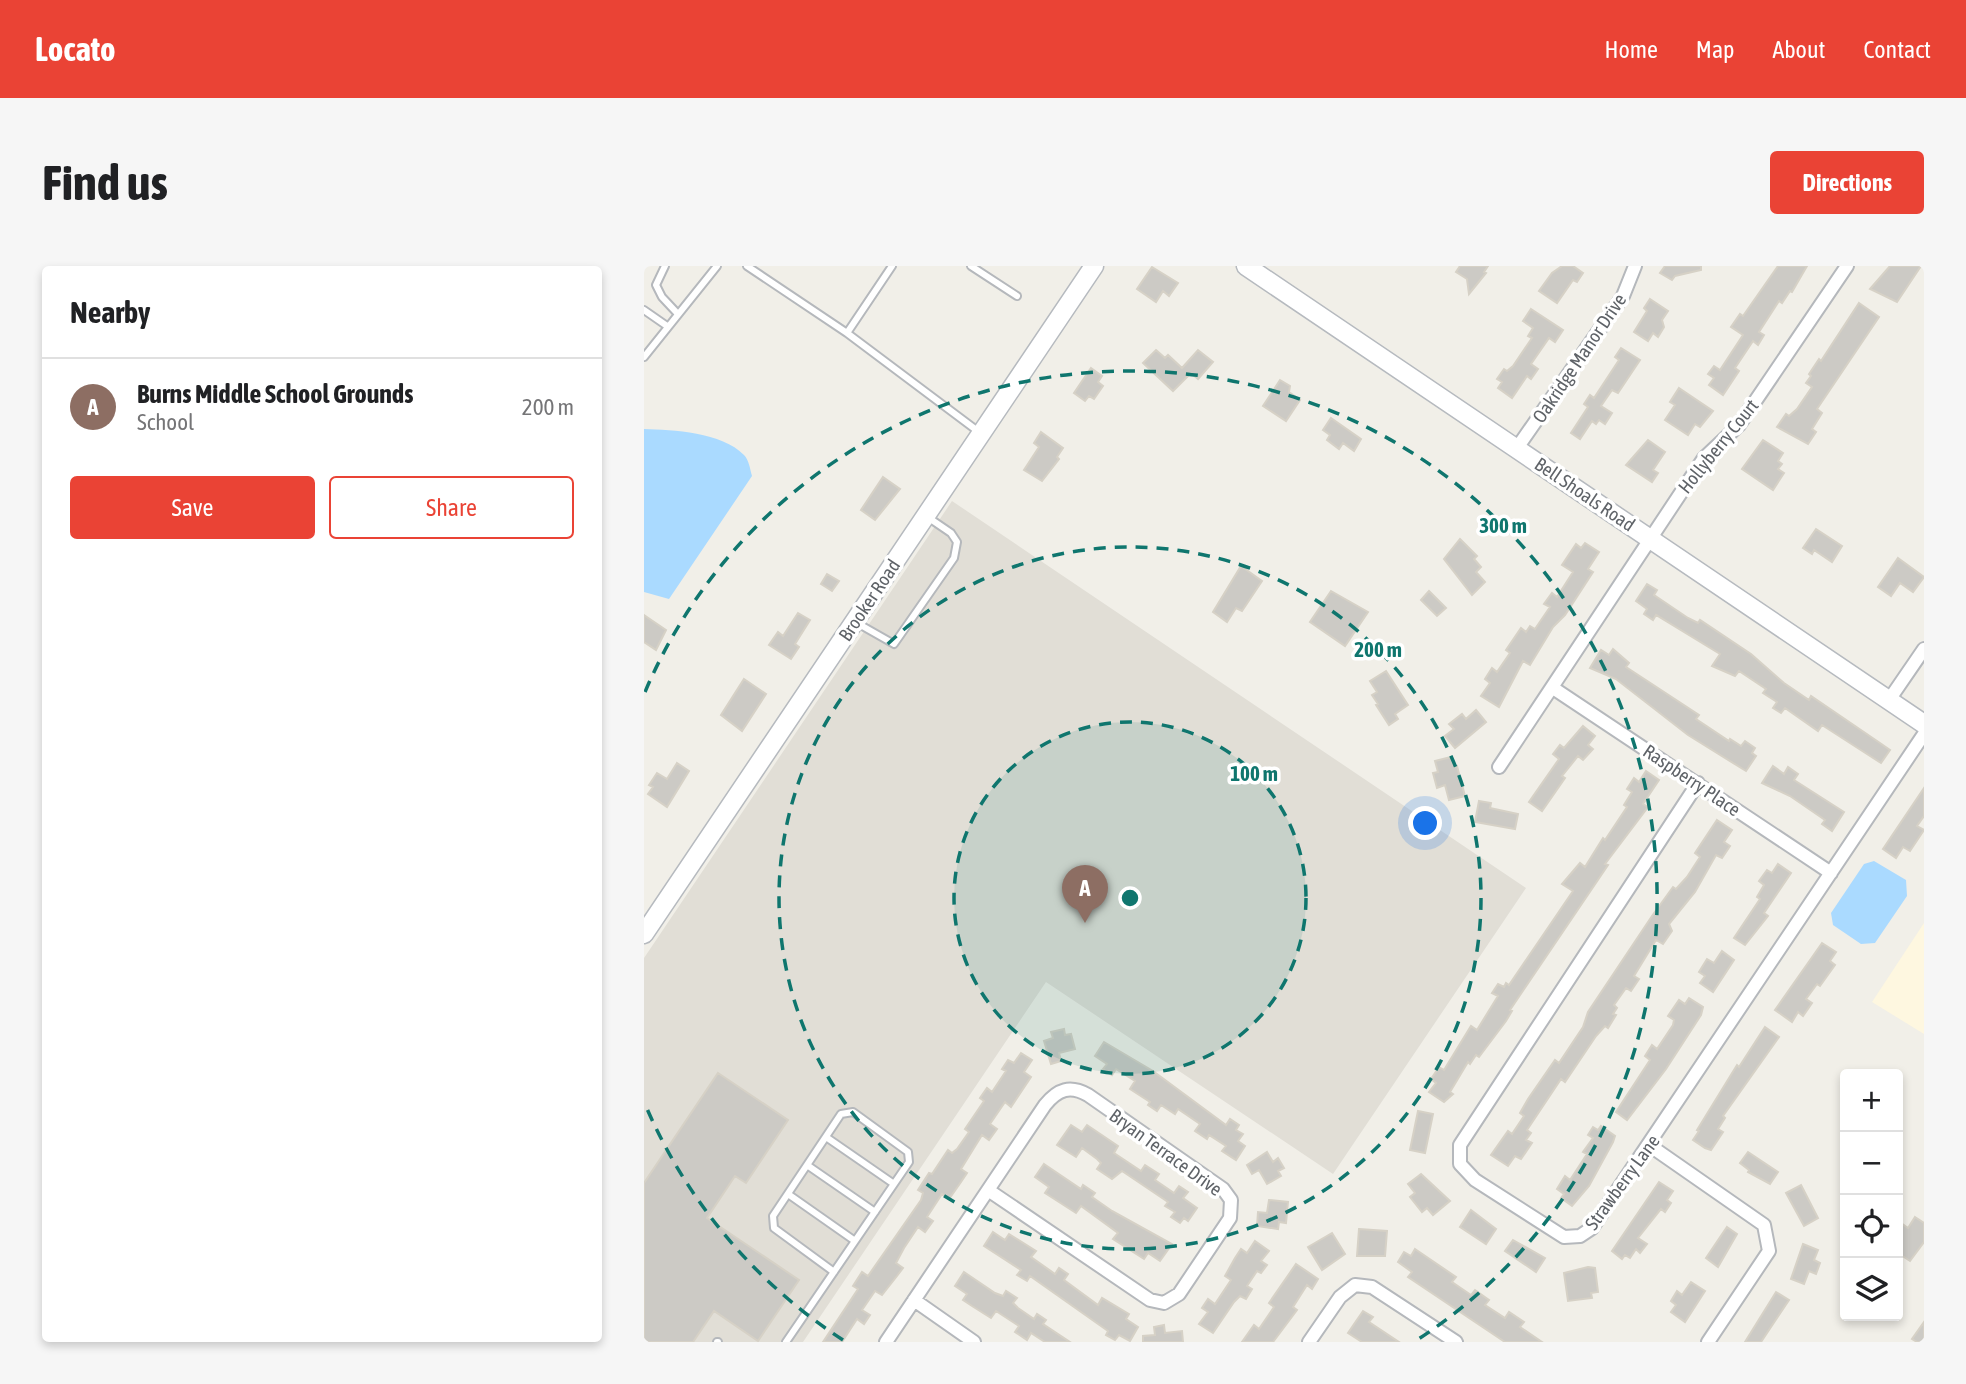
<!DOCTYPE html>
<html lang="en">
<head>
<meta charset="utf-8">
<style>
	body { margin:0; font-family:"Asap Condensed",sans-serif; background:#f6f6f6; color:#202124 }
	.controls { position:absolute; right:21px; bottom:21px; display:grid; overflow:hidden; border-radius:7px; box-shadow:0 4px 10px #0003 }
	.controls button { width:63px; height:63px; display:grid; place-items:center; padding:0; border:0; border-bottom:2px solid #e0e0e0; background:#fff; color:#202124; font:35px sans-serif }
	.you { position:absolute; left:782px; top:558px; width:24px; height:24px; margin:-18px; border:5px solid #fff; border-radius:50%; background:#1a73e8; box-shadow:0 0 0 10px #1a73e833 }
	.badge { display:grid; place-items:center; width:46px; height:46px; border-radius:50%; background:#ea4335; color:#fff; font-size:23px; font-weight:700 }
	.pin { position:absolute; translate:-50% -58px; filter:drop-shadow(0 2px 4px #0008) }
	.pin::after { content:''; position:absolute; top:37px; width:24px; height:21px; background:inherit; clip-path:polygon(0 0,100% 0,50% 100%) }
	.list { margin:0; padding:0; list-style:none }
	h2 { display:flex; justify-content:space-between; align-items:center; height:91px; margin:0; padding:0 28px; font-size:30px }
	h2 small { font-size:23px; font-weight:400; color:#757577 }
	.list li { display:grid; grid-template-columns:46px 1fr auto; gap:21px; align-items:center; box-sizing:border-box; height:98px; padding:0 28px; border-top:2px solid #e0e0e0 }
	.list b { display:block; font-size:26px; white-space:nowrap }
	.list p { margin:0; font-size:23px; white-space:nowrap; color:#757577 }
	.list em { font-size:23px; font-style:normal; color:#757577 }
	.actions { display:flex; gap:14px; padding:21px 28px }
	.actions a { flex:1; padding:16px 0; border:2px solid #ea4335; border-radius:7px; text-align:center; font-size:24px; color:#ea4335 }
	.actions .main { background:#ea4335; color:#fff }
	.icon { flex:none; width:38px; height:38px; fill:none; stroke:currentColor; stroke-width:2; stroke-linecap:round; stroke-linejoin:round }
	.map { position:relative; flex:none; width:1280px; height:1076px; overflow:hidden; border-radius:7px }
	header { display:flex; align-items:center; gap:42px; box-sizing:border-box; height:98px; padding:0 35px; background:#ea4335; color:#fff }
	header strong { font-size:33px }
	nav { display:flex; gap:38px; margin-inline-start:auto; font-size:24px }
	.intro { display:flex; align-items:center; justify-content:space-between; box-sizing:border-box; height:168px; padding:0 42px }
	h1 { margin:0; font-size:49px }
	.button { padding:18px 32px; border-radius:7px; background:#ea4335; color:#fff; font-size:24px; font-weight:700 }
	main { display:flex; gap:42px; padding:0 42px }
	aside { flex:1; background:#fff; border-radius:7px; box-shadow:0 4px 10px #0003 }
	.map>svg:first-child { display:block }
	.commercial { fill:#fef7e0 }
	.education { fill:#e1ded6 }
	.water { fill:#aadaff }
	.building { fill:#cccac5; stroke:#d6d1c6; stroke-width:2 }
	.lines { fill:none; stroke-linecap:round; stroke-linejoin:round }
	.lane-casing { stroke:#b5b8bc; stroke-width:10 }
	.street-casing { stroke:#b5b8bc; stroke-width:16 }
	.secondary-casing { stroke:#b6babf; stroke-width:21 }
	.lane { stroke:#fff; stroke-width:6 }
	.street { stroke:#fff; stroke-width:12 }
	.secondary { stroke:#fff; stroke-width:18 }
	.ring { fill:none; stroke:#0f766e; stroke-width:3.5; stroke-dasharray:12 9 }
	.labels { text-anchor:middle; stroke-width:7; stroke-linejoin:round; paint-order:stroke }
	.street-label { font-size:19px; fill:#5f6368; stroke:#fff }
	.centre { fill:#0f766e; stroke:#fff; stroke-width:3.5 }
	.ring-label { font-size:21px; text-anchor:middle; font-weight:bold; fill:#0f766e; stroke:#fff; stroke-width:7; stroke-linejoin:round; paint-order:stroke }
</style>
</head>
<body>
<header>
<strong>Locato</strong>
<nav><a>Home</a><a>Map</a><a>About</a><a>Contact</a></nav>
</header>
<div class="intro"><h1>Find us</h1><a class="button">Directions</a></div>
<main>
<aside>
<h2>Nearby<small></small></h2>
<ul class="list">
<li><span class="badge" style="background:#8d6e63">A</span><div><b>Burns Middle School Grounds</b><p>School</p></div><em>200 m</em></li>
</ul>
<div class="actions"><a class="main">Save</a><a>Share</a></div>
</aside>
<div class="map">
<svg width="1280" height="1076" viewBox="0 0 1280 1076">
	<rect width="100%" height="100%" fill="#f1efe8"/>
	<!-- commercial -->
	<path class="commercial" d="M1280,657V768L1228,736Z"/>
	<!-- education -->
	<path class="education" d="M308,235L882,622L689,908L402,716L159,1076H0V692Z"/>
	<!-- water -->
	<path class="water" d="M0,163C29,164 78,166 100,189C105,194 106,203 108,210L25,333L0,326Z
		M1230,595L1262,614L1263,630L1231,677L1217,678L1189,659L1187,647L1220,598Z"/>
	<!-- building -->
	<path class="building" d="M816,0H844L840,6L842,7L825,28L823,13L812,6Z
		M918,0H929L939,7L933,16L929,14L913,37L895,25L908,7Z
		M1021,0H1057V4L1031,10L1028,14L1016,7Z
		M1134,0H1163L1148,26L1146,25L1138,37L1135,35L1115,66L1120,69L1114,79L1109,75L1091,102L1095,105L1079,129L1065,119L1070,112L1064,108L1070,100L1076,104L1099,69L1087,61L1096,48L1099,50Z
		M1246,0H1277L1253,36L1226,23Z
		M508,1L534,17L525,30L519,25L512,36L493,23Z
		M1006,33L1024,45L1018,54L1020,61L1014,71L1009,67L1004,75L990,66L1003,45L1000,42Z
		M1215,37L1235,51L1173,143L1178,147L1168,163L1172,166L1164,178L1133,161L1142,148L1145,150L1153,143L1168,121L1162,117L1167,110L1165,108L1175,93L1177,95Z
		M887,43L919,64L911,76L905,72L887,98L894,103L887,113L883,110L868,132L854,122L858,116L853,113L860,103L863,105L869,100L888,72L884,70L889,62L879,55Z
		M977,82L996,94L974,127L968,124L957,140L968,147L961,158L955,154L952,158L948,155L936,173L927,167L944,141L940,138L946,129L950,132L975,94L971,91Z
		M512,84L521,92L524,89L538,102L554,84L569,96L554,113L547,107L529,125L499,97Z
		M447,102L458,110L454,116L459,120L450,133L445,130L441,135L430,127Z
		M636,114L646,120L645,126L656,134L642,155L619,140Z
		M1035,122L1069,145L1056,161L1051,158L1044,169L1021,154L1031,139L1026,136Z
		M687,152L717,173L710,185L699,177L695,183L683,174L686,169L679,164Z
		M397,166L419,182L413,191L415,193L398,215L380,204L395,181L390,177Z
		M1004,174L1021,186L1009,204L1014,207L1008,216L982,199Z
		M1119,174L1139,187L1134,195L1138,198L1134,203L1140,207L1129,224L1098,203Z
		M239,211L256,223L231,254L217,244Z
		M1172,263L1198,280L1188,296L1170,284L1168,288L1159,282Z
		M816,273L833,290L830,293L837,301L832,306L841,316L828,329L800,293Z
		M941,277L955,286L944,303L949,306L921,349L909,361L886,399L879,395L855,441L837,430L846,417L841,413L848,402L853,406L866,387L862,384L877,362L882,366L886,360L891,363L906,341L900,338L908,327L913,331L929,306L918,299L932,278L937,282Z
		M1254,292L1280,311L1269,326L1256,317L1247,330L1234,321Z
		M597,300L618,315L598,345L592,342L583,356L569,346Z
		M183,308L195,315L188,325L177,318Z
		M1003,318L1013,324L1010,329L1044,352L1054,357L1056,354L1107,388L1140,417L1165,434L1167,430L1236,477L1246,484L1237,497L1178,459L1174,465L1141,442L1137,447L1129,442L1133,436L1119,427L1122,423L1095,405L1091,410L1068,400L1076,388L1012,349L1009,354L1000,348L1003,343L992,335Z
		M687,325L724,346L701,380L666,356Z
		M785,325L802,342L793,350L777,334Z
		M154,347L166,354L151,378L155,381L147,393L125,379L134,366L139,370Z
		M0,349L22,364L12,384L0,376Z
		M969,383L985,397L982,401L1055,449L1052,453L1085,475L1086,473L1097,480L1101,475L1111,482L1108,487L1112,490L1102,505L1044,469L972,413L946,402L957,384L965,389Z
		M742,405L764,439L751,448L754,453L745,459L732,439L734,438L728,429L733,426L726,415Z
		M100,413L122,428L98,465L77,449Z
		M832,444L842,456L811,482L801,470L810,463L805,458L818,448L822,453Z
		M939,460L951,470L944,479L949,483L939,494L934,490L918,510L921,512L898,545L885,536L915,493L909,488L916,479L920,482Z
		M807,491L810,501L813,500L821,530L805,534L801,519L793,522L789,507L794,506L791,495Z
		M33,497L45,505L23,541L4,528L9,521L5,519L13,507L23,513Z
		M1129,500L1140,508L1144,501L1154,508L1150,514L1200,546L1188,565L1178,558L1181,554L1146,530L1118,517Z
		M1002,505L1015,514L999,538L1004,541L961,598L964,599L866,744L868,745L862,755L835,791L832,789L826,798L824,796L806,826L809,828L800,836L785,826L792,817L787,813L795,801L800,804L827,760L833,764L854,730L848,727L854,718L860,721L862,717L865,719L929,625L918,618L936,597L941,601L959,572L961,574L983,541L980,539L988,526L983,523L990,512L995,516Z
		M1280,522V550L1273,560L1280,564L1266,585L1259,581L1252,592L1239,583Z
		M835,535L847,537L846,542L874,548L871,563L831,556Z
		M1073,554L1088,564L1080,576L1086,580L1078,592L1072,589L1051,626L1025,658L1028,665L1019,678L1012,674L990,710L995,713L987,725L982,722L970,739L973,742L969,748L972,749L964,762L961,760L952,770L921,816L917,813L883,864L887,867L882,874L888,877L877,893L871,890L864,900L847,889L864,865L868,868L880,850L876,847L884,833L911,794L915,797L939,761L944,746L1008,650L1029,621L1032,623L1043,611L1056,591L1051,587Z
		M1134,598L1147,607L1120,647L1124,650L1101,679L1090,672L1116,633L1113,631L1120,619L1115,615L1123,604L1128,607Z
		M1178,677L1192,686L1186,695L1191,699L1176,720L1173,718L1162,733L1168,737L1159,750L1154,746L1148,756L1131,744Z
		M1078,685L1090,694L1069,726L1056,717L1061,710L1055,706L1063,693L1070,697Z
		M1045,732L1059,741L1057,749L1022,803L983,854L972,846L1006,794L1001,790L1008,779L1013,783L1029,759L1030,754L1024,750L1035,734L1041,738Z
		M1121,761L1135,771L1079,850L1081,852L1074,863L1079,866L1067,884L1061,882L1049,874L1055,865L1053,864L1093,799L1095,801Z
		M420,763L421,769L427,768L431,783L415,787L417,795L407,798L400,775L409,772L407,766Z
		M460,776L509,805L582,859L586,853L595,859L592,864L599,868L594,875L601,880L592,894L578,885L582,880L565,869L563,873L551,865L556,858L534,843L531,848L517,839L513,845L504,839L506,836L486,823L491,815L472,803L468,809L459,803L463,798L451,790Z
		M377,787L388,794L380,806L387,811L367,841L361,836L346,858L353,863L345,874L338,869L317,903L323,907L317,916L305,933L298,928L283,951L289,955L281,966L274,961L260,982L252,997L259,1002L253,1010L238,1029L231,1025L218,1044L226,1049L220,1058L213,1053L198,1076H179L214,1023L209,1020L218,1006L224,1010L277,934L279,927L274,924L285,907L288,908L304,884L308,887L313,883L325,866L321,863L340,835L336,832L343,822L348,826L362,805L358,803L364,794L370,797Z
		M74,807L144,854L102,917L91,910L63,952L155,1014L114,1075L70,1045L49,1076H0V917Z
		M774,845L789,848L781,887L766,884Z
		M427,859L438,866L443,859L474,880L470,887L497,905L501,899L515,908L511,914L530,927L535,920L544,926L539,932L553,942L544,955L540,952L536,957L527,951L531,946L521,940L524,936L478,905L468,913L453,903L457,897L453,893L438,882L432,891L413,879Z
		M957,860L971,870L969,876L945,920L928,940L917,932L920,928L913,923L921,910L926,914L943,888L939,886L949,872L944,869L949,861L954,864Z
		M623,886L629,896L634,892L640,902L634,905L637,910L623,918L615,904L608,908L603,899Z
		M1104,886L1134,906L1126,918L1104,906L1105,904L1096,897Z
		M400,898L437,923L439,919L451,927L448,931L468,945L528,978L516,995L504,987L500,993L469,973L474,967L437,940L432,947L401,927L405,921L391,911Z
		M777,908L806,935L789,949L783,942L778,946L766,931L771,927L764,918Z
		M1015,916L1029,925L1023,934L1027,937L1021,946L1017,943L994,972L1003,978L996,987L992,983L986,992L981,989L978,993L968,985Z
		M1157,919L1174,952L1160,960L1142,927Z
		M625,934L644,936L642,957L635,956L634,963L613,960L614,946L623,947Z
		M827,944L852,963L842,978L816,961Z
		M1271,951L1280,957V976L1266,995L1254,987V963L1257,957L1264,962Z
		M1083,961L1093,968L1074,1001L1062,992Z
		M715,963L743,965L741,990H713Z
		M349,966L361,974L365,968L392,985L387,991L411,1008L415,1002L424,1008L420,1014L454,1039L458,1032L485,1048L482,1053L494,1061L486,1075L475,1069L471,1074L462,1069L464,1065L386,1010L383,1015L373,1009L377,1004L340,980Z
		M688,967L701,988L678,1004L664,981Z
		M869,974L901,992L892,1006L861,985Z
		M611,975L625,985L617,995L623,999L617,1007L613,1005L603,1020L608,1023L602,1033L596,1030L590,1036L569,1067L555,1058L564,1046L558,1042L564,1033L571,1038L587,1014L581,1010L591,992L597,983L603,987Z
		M1159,978L1174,984L1170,994L1176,997L1172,1008L1165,1005L1160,1018L1147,1013Z
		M771,983L812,1011L808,1016L827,1029L831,1024L845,1034L841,1039L861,1052L865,1046L880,1056L876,1061L898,1076H861L764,1011L768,1006L754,996L760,986L767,990Z
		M652,998L674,1013L668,1023L663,1019L649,1041L653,1044L629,1076H598L610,1059L615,1063L630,1041L625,1037Z
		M944,1001L951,1002L954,1026L947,1027L948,1032L924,1035L920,1007Z
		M320,1006L351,1027L359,1030L362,1025L373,1032L369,1037L374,1042L390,1053L393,1048L402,1054L399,1058L426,1076H401L387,1067L383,1074L371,1066L375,1060L352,1045L347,1052L328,1040L319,1034L323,1028L311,1020Z
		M1047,1016L1061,1025L1041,1056L1027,1046L1032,1039L1027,1035L1033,1025L1038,1029Z
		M1132,1026L1145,1034L1117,1076H1101Z
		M719,1045L729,1051L725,1056L755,1076H718L704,1067Z
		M1280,1056V1076H1273L1268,1073Z
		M520,1059L521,1067L538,1065L539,1076H499V1070L511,1069L510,1061Z"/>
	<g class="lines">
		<!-- lane casing -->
		<g class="lane-casing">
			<path id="lane" d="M21,0L12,19L18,31L33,47
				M103,0L203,67L335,166
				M327,0L373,30
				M0,44L23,60
				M203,67L248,0
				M0,91L73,0
				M213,357L250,378L310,292L313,276L307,267L285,252
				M182,871L250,918
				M163,899L231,946
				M144,928L211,975
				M73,1076H74
				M142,1076L265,896L264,886L209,846L197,848L129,950L130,962L190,1006"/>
		</g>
		<!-- street casing -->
		<g class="street-casing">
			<path id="street" d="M873,182L979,30L991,0
				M909,422L1187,607
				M1245,434L1280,383
				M855,501L1060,192L1095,159L1203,0
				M1054,517L816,879V898L831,914L920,971L936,970L948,962L1280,468
				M1005,879L1120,959L1125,985L1064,1076
				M270,1034L330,1076
				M242,1076L401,839C414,823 426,819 444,829L579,923L587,934L586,952L535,1028L520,1037L506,1034L344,924
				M665,1076L696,1031L711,1019L728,1021L812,1076"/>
		</g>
		<!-- secondary casing -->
		<g class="secondary-casing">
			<path id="secondary" d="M602,0L1280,458
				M0,668L450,0"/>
		</g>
		<!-- lane -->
		<use href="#lane" class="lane"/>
		<!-- street -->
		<use href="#street" class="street"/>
		<!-- secondary -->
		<use href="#secondary" class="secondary"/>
	</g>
	<!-- distance rings -->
	<circle cx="486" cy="632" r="176" fill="#0f766e" fill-opacity=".12"/>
	<g class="ring">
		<circle cx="486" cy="632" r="176"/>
		<circle cx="486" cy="632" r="351"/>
		<path d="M199 1074A527 527 0 0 1 1 838M1 426A527 527 0 1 1 773 1074"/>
	</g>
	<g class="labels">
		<!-- street labels -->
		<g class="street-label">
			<text transform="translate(935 92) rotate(-56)" y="7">Oakridge Manor Drive</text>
			<text transform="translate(1074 180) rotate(-51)" y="7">Hollyberry Court</text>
			<text transform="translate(941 228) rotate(34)" y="7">Bell Shoals Road</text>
			<text transform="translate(225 334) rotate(-56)" y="7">Brooker Road</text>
			<text transform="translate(1048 514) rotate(34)" y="7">Raspberry Place</text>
			<text transform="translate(522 886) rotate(36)" y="7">Bryan Terrace Drive</text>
			<text transform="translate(978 916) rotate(-54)" y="7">Strawberry Lane</text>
		</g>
	</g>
	<circle cx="486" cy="632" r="10" class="centre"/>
	<g class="ring-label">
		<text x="859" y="267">300 m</text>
		<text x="734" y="391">200 m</text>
		<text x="610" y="515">100 m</text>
	</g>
</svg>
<div class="controls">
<button>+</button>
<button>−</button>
<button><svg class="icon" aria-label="locate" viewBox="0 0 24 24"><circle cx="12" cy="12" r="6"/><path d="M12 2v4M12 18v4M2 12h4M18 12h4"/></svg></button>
<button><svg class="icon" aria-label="layers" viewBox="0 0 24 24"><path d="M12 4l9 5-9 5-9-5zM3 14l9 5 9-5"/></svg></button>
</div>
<div class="you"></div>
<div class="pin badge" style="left:441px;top:657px;background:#8d6e63">A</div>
</div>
</main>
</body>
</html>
